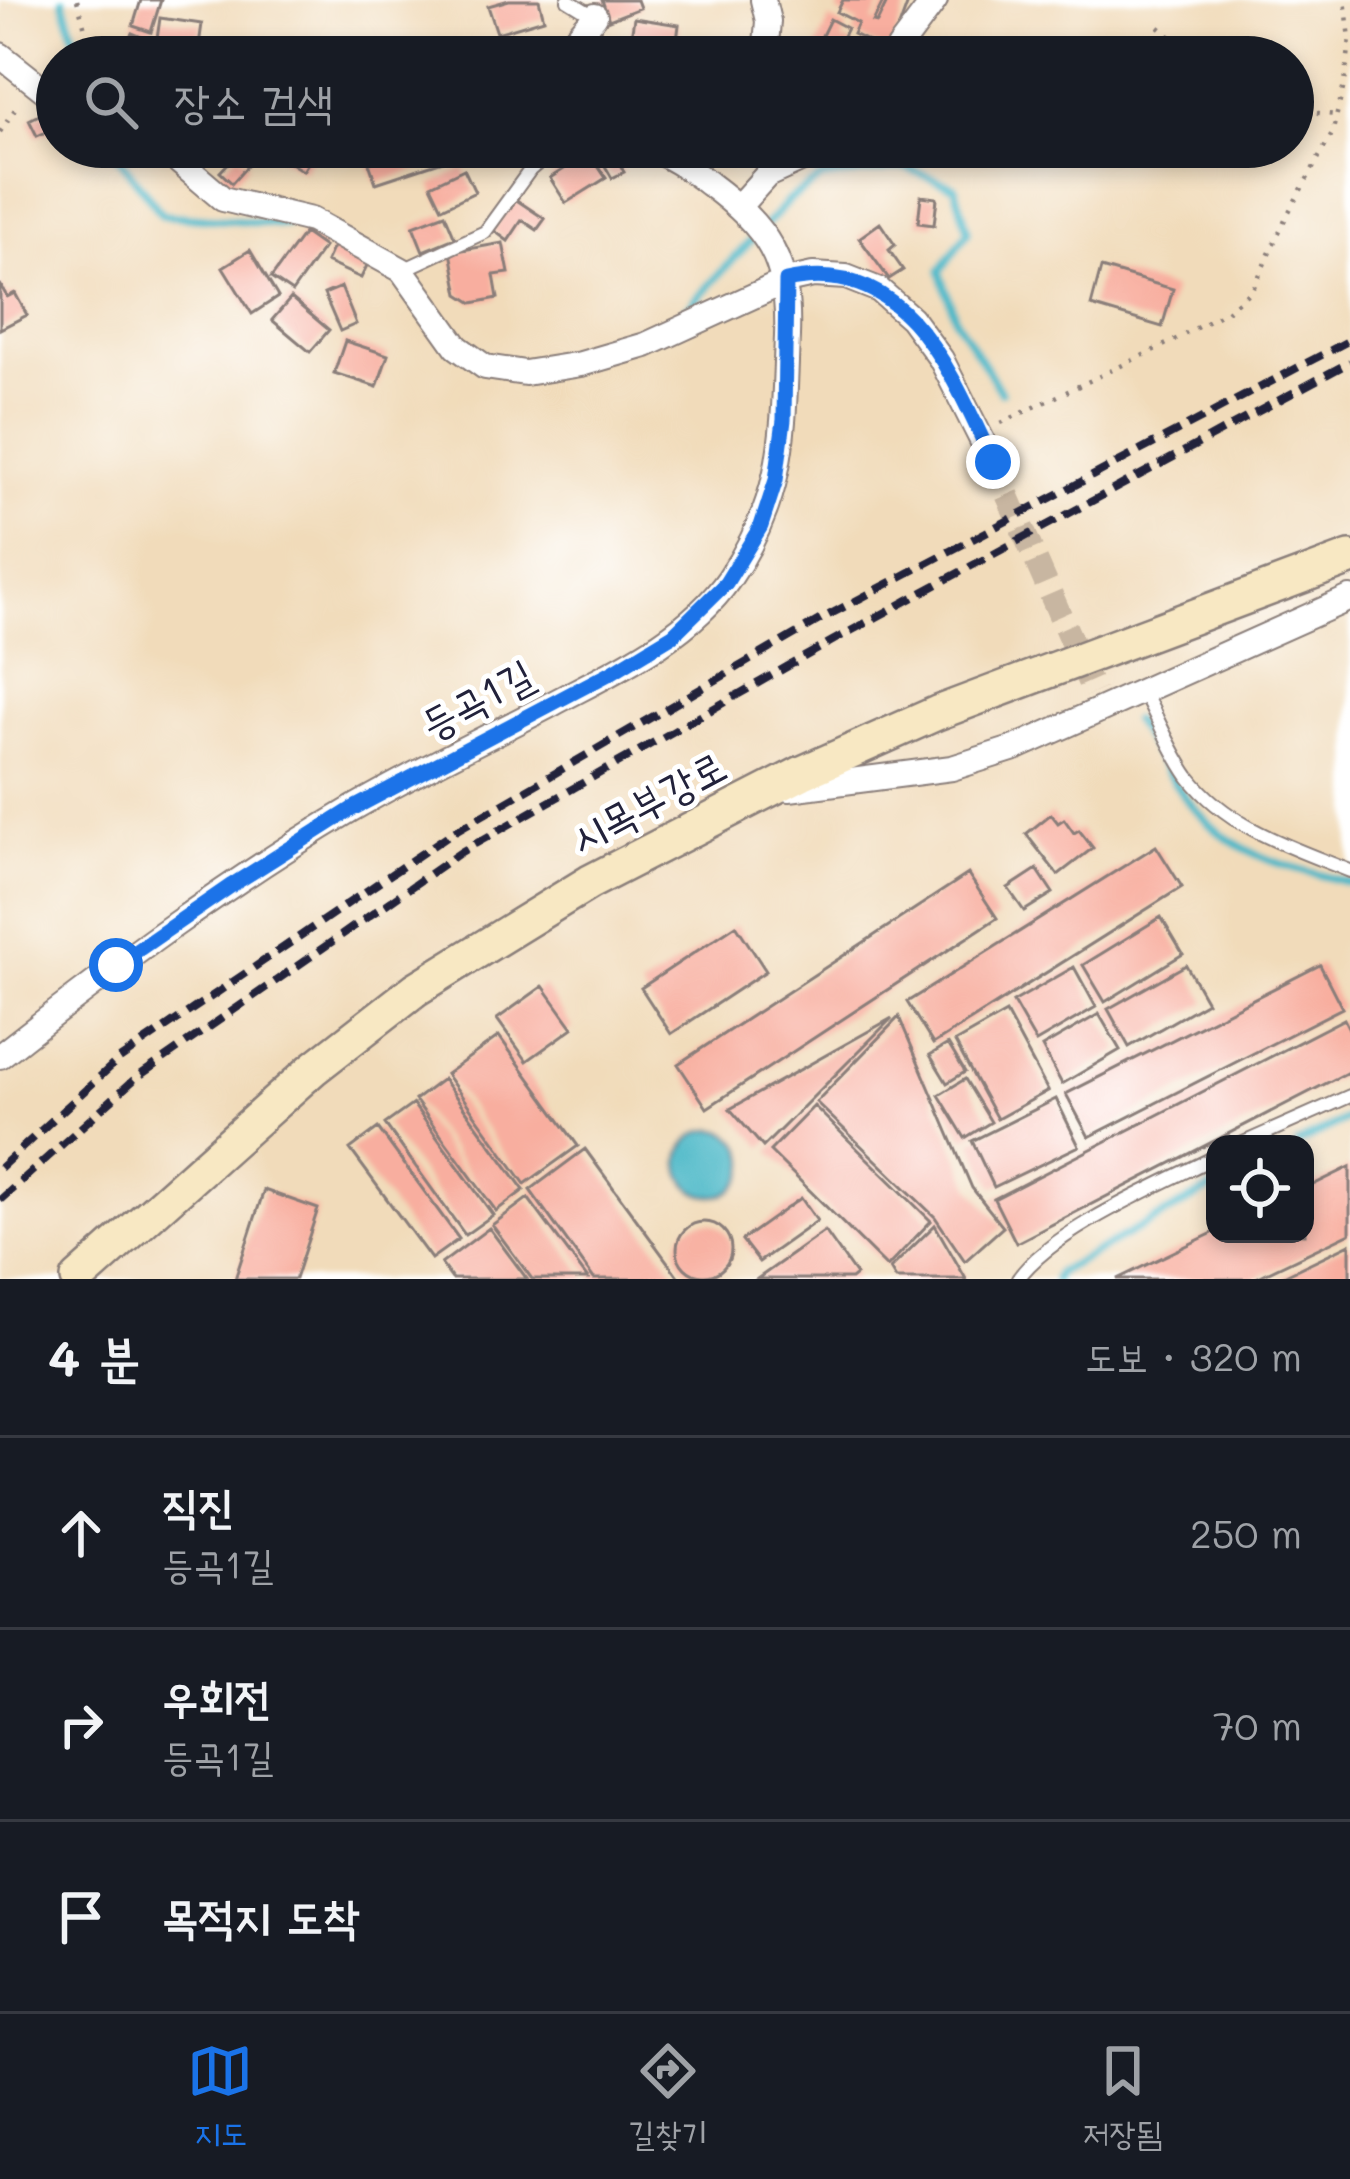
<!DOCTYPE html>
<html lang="ko">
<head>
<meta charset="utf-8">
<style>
	body { margin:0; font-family:Mali,"Poor Story",sans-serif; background:#20242c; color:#f1f3f6 }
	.controls { position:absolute; right:36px; bottom:36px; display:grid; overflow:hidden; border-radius:24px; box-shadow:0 6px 18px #0003 }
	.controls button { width:108px; height:108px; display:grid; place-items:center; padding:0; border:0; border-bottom:3px solid #363941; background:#171b24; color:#f1f3f6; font:60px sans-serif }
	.stop { position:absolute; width:36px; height:36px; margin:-27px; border:9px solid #1a73e8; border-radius:50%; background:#fff }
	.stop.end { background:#1a73e8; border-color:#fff; box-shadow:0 3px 12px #0008 }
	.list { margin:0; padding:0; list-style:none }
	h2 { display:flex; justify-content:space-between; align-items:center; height:156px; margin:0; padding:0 48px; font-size:51px }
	h2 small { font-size:39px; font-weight:400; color:#9ea1a6 }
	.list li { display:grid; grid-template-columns:78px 1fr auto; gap:36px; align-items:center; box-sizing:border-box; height:192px; padding:0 48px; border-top:3px solid #363941 }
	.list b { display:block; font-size:45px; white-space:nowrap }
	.list p { margin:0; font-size:39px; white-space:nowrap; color:#9ea1a6 }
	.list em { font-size:39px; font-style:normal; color:#9ea1a6 }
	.icon { flex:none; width:66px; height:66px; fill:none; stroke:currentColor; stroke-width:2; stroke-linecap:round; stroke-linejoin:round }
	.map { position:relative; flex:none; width:1350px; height:1279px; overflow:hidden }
	.search { position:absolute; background:#171b24; box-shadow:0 6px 18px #0003; left:36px; right:36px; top:36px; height:132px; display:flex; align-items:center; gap:30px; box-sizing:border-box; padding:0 42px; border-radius:66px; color:#9ea1a6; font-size:45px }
	.sheet { height:732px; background:#171b24 }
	nav { display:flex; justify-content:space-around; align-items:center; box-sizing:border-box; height:168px; border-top:3px solid #363941; background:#171b24; font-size:33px; color:#9ea1a6 }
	nav a { display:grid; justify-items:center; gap:6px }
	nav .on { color:#1a73e8 }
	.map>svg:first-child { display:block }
	.water { fill:#4cb8c7; stroke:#376d81; stroke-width:3 }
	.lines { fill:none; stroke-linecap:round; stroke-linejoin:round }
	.stream { stroke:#4cb8c7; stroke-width:8 }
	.building { fill:#f8ae9f }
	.street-tunnel { stroke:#c8b6a1; stroke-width:24; stroke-dasharray:24 12; stroke-linecap:butt }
	.lane-casing { stroke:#8a7e7a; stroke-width:16 }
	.street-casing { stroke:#8a7e7a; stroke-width:28 }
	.secondary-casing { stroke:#8a7e7a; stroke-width:38 }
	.path { stroke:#8a7e7a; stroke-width:4.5; stroke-dasharray:3 9; stroke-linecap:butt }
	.lane { stroke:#fff; stroke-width:12 }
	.street { stroke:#fff; stroke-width:24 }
	.secondary { stroke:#f8e8c3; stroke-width:33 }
	.rail { stroke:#22223b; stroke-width:8; stroke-dasharray:18 9; stroke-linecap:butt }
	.route { stroke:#1a73e8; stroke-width:15 }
	.labels { text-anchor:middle; stroke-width:10; stroke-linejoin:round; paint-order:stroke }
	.street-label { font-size:42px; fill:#22223b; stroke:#fff }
</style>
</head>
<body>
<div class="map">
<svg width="1350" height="1279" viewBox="0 0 1350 1279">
	<rect width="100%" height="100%" fill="#fff"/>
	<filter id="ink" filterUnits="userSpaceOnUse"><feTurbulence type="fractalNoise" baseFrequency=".00833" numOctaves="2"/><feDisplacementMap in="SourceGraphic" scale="24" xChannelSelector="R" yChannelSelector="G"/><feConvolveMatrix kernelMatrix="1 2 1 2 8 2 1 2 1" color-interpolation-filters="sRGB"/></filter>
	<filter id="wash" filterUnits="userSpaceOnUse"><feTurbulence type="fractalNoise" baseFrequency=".004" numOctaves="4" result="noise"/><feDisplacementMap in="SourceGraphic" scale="48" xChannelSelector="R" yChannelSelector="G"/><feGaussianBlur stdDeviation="2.7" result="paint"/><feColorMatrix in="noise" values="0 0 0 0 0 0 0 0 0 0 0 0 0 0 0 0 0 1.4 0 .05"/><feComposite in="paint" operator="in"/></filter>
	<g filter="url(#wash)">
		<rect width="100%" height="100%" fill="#f1dbba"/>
		<!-- water -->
		<path class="water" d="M680 1163a33 33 0 1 1 66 0a33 33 0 1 1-66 0Z"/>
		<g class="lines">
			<!-- stream -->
			<path class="stream" d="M63,0L81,57
				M111,147L162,215L285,225
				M683,313L790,199L822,178L904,167L955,187L968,232L940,271L956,320L1001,392
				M1133,720C1160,759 1186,810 1227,838C1263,863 1309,872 1350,883
				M1298,1144L1350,1117
				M1055,1279L1057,1273L1215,1187"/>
		</g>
		<g id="blocks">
			<!-- building -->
			<path class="building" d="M141,0H161L151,32L133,26Z
				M509,0H539L544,19L497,33L488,6Z
				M602,0H637L640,8L609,20Z
				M843,0H884L873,22L877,23L888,0H909L890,52L853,34L858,23L837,12Z
				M160,18L202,24L199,45L157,39Z
				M634,18L679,25L675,57H628Z
				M830,19L847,28L841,40L853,46L847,57L813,54Z
				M132,33L149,40L143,57H122Z
				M57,106V127L37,136L29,120Z
				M265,147H318L303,171Z
				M417,147H445L449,159L376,183L369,163Z
				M594,147H611L624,172L612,178Z
				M589,153L606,178L566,203L550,178Z
				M237,154L249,164L232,183L220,172Z
				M464,169L475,192L442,208L431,185Z
				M921,196L937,198L934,225L918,223Z
				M515,199L545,219L537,230L522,220L508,241L493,230Z
				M445,214L455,238L423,251L413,226Z
				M880,223L895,245L889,250L903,270L889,279L859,238Z
				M304,233L324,247L292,292L271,278Z
				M336,240L371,257L361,278L326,262Z
				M503,243L509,273L494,275L498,298L473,303L459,294L451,252Z
				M250,250L278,297L252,314L223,267Z
				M1101,268L1173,289L1162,327L1091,306Z
				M0,284L7,297L15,293L27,315L0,329Z
				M341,287L356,324L340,331L324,294Z
				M291,298L329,330L310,352L272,320Z
				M345,341L388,355L377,387L334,373Z
				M1051,814L1058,823L1064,819L1074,833L1079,830L1093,848L1058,875L1026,834Z
				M1156,846L1182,887L933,1044L907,1002Z
				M1037,869L1053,893L1024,911L1008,888Z
				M968,874L997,918L707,1108L678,1064Z
				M1161,917L1183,954L1105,1002L1083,965Z
				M736,925L766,971L671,1034L641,988Z
				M1186,965L1207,1002L1129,1047L1108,1009Z
				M1320,965L1342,1008L1089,1137L1066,1094Z
				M1074,967L1096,1007L1036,1042L1013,1002Z
				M543,986L573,1028L527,1061L497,1019Z
				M1006,1013L1048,1091L997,1119L955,1042Z
				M1099,1014L1120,1050L1062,1084L1042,1047Z
				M899,1017L972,1188L1003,1227L965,1261L935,1217L816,1102Z
				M892,1018L763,1147L730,1109Z
				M1344,1019L1350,1031V1071L1016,1243L994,1199Z
				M499,1036L578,1146L525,1184L446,1074Z
				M948,1044L965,1072L947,1083L930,1055Z
				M443,1079L524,1190L496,1211L415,1100Z
				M965,1079L991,1122L965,1138L939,1095Z
				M1056,1099L1079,1146L994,1187L972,1141Z
				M413,1104L493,1215L465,1235L385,1124Z
				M814,1106L931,1221L887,1267L770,1151Z
				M378,1128L459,1239L431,1259L350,1149Z
				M585,1149L680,1279H594L530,1190Z
				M1350,1167V1233L1254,1279H1117L1215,1232L1305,1234V1189Z
				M264,1190L318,1209L295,1279H235Z
				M528,1198L588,1279H532L492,1225Z
				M801,1198L817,1221L759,1262L742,1240Z
				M677 1249a27 27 0 1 1 54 0a27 27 0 1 1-54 0Z
				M935,1225L966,1279H896L890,1269Z
				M489,1228L527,1279H452L441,1264Z
				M825,1231L856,1275L851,1279H757Z
				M1350,1244V1279H1277Z"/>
		</g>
	</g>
	<g filter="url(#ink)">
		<use href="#blocks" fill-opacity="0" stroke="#8a7e7a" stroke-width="3"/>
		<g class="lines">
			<!-- street-tunnel -->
			<path class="street-tunnel" d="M993,462L1094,693"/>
			<!-- lane casing -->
			<g class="lane-casing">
				<path id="lane" d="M568,0L594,16
					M403,270L485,232L530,170L557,147
					M1144,693C1159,720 1171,752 1189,777C1228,828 1293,848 1350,871
					M1241,1144L1350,1096
					M1018,1279C1051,1231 1161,1184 1215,1157"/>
			</g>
			<!-- street casing -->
			<g class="street-casing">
				<path id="street" d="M763,0L768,21L765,57
					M0,55L57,100
					M550,57L575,39L595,16
					M897,57L899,48L935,0
					M162,147L223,199L311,220L402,270L457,347L485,367L525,373L581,364L646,345L786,281L813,275L846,277L879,290L911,318L941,359L993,462
					M739,206L767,175L829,147
					M789,789L952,768L1015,748L1350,598
					M0,1056C112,968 227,883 350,810C415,772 485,739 552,704C614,671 688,638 729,579C786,496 783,432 787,336C790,260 768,228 709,184C690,169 669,155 646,147"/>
			</g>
			<!-- secondary casing -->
			<g class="secondary-casing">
				<path id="secondary" d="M78,1279L313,1069L416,989L590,882L802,773L937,713L1350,558"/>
			</g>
			<!-- path -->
			<path class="path" d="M77,0L93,57
				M1159,27L1194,57
				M1293,110L1336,115
				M0,132L19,103
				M1001,423L1169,343L1227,311L1253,289L1286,217L1332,134L1346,77L1350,38L1345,0"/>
			<!-- lane -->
			<use href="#lane" class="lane"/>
			<!-- street -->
			<use href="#street" class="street"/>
			<!-- secondary -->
			<use href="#secondary" class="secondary"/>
			<!-- rail -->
			<path class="rail" d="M0,1168L118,1060L450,834L823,618L1350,340
				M0,1200L136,1078L461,852L834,640L1350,362"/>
		</g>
	</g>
	<g class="lines" filter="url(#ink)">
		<!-- route -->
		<path class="route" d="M116,965L232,885L352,809L612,672L673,635L726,583L761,526L776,480L784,420L786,281C906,255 951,372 993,462"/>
	</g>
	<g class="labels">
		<!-- street labels -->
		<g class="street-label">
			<text transform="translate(477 699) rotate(-28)" y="15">등곡1길</text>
			<text transform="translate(648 802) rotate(-28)" y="15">시목부강로</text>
		</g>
	</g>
</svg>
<div class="controls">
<button><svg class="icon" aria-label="locate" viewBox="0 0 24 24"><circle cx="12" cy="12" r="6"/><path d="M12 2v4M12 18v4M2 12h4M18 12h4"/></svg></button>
</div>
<div class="stop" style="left:116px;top:965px"></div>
<div class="stop end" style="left:993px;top:462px"></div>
<div class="search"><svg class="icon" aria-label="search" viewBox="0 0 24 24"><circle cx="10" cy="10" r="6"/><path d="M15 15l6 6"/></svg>장소 검색</div>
</div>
<section class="sheet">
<h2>4 분<small>도보 · 320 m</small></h2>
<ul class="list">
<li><svg class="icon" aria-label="ahead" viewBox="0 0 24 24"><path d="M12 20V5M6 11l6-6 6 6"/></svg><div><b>직진</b><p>등곡1길</p></div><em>250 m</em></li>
<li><svg class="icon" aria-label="right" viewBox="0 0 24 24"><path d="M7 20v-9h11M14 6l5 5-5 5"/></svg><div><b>우회전</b><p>등곡1길</p></div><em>70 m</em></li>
<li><svg class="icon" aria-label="arrive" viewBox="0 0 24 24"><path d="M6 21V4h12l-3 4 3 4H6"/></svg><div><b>목적지 도착</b></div></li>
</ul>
</section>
<nav>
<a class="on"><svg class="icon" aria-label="map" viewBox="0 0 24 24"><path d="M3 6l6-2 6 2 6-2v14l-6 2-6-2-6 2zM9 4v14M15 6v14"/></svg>지도</a>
<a><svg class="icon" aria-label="directions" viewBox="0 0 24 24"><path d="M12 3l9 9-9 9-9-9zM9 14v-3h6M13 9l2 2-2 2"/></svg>길찾기</a>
<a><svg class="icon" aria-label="saved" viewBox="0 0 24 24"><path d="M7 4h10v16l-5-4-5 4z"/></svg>저장됨</a>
</nav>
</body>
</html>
